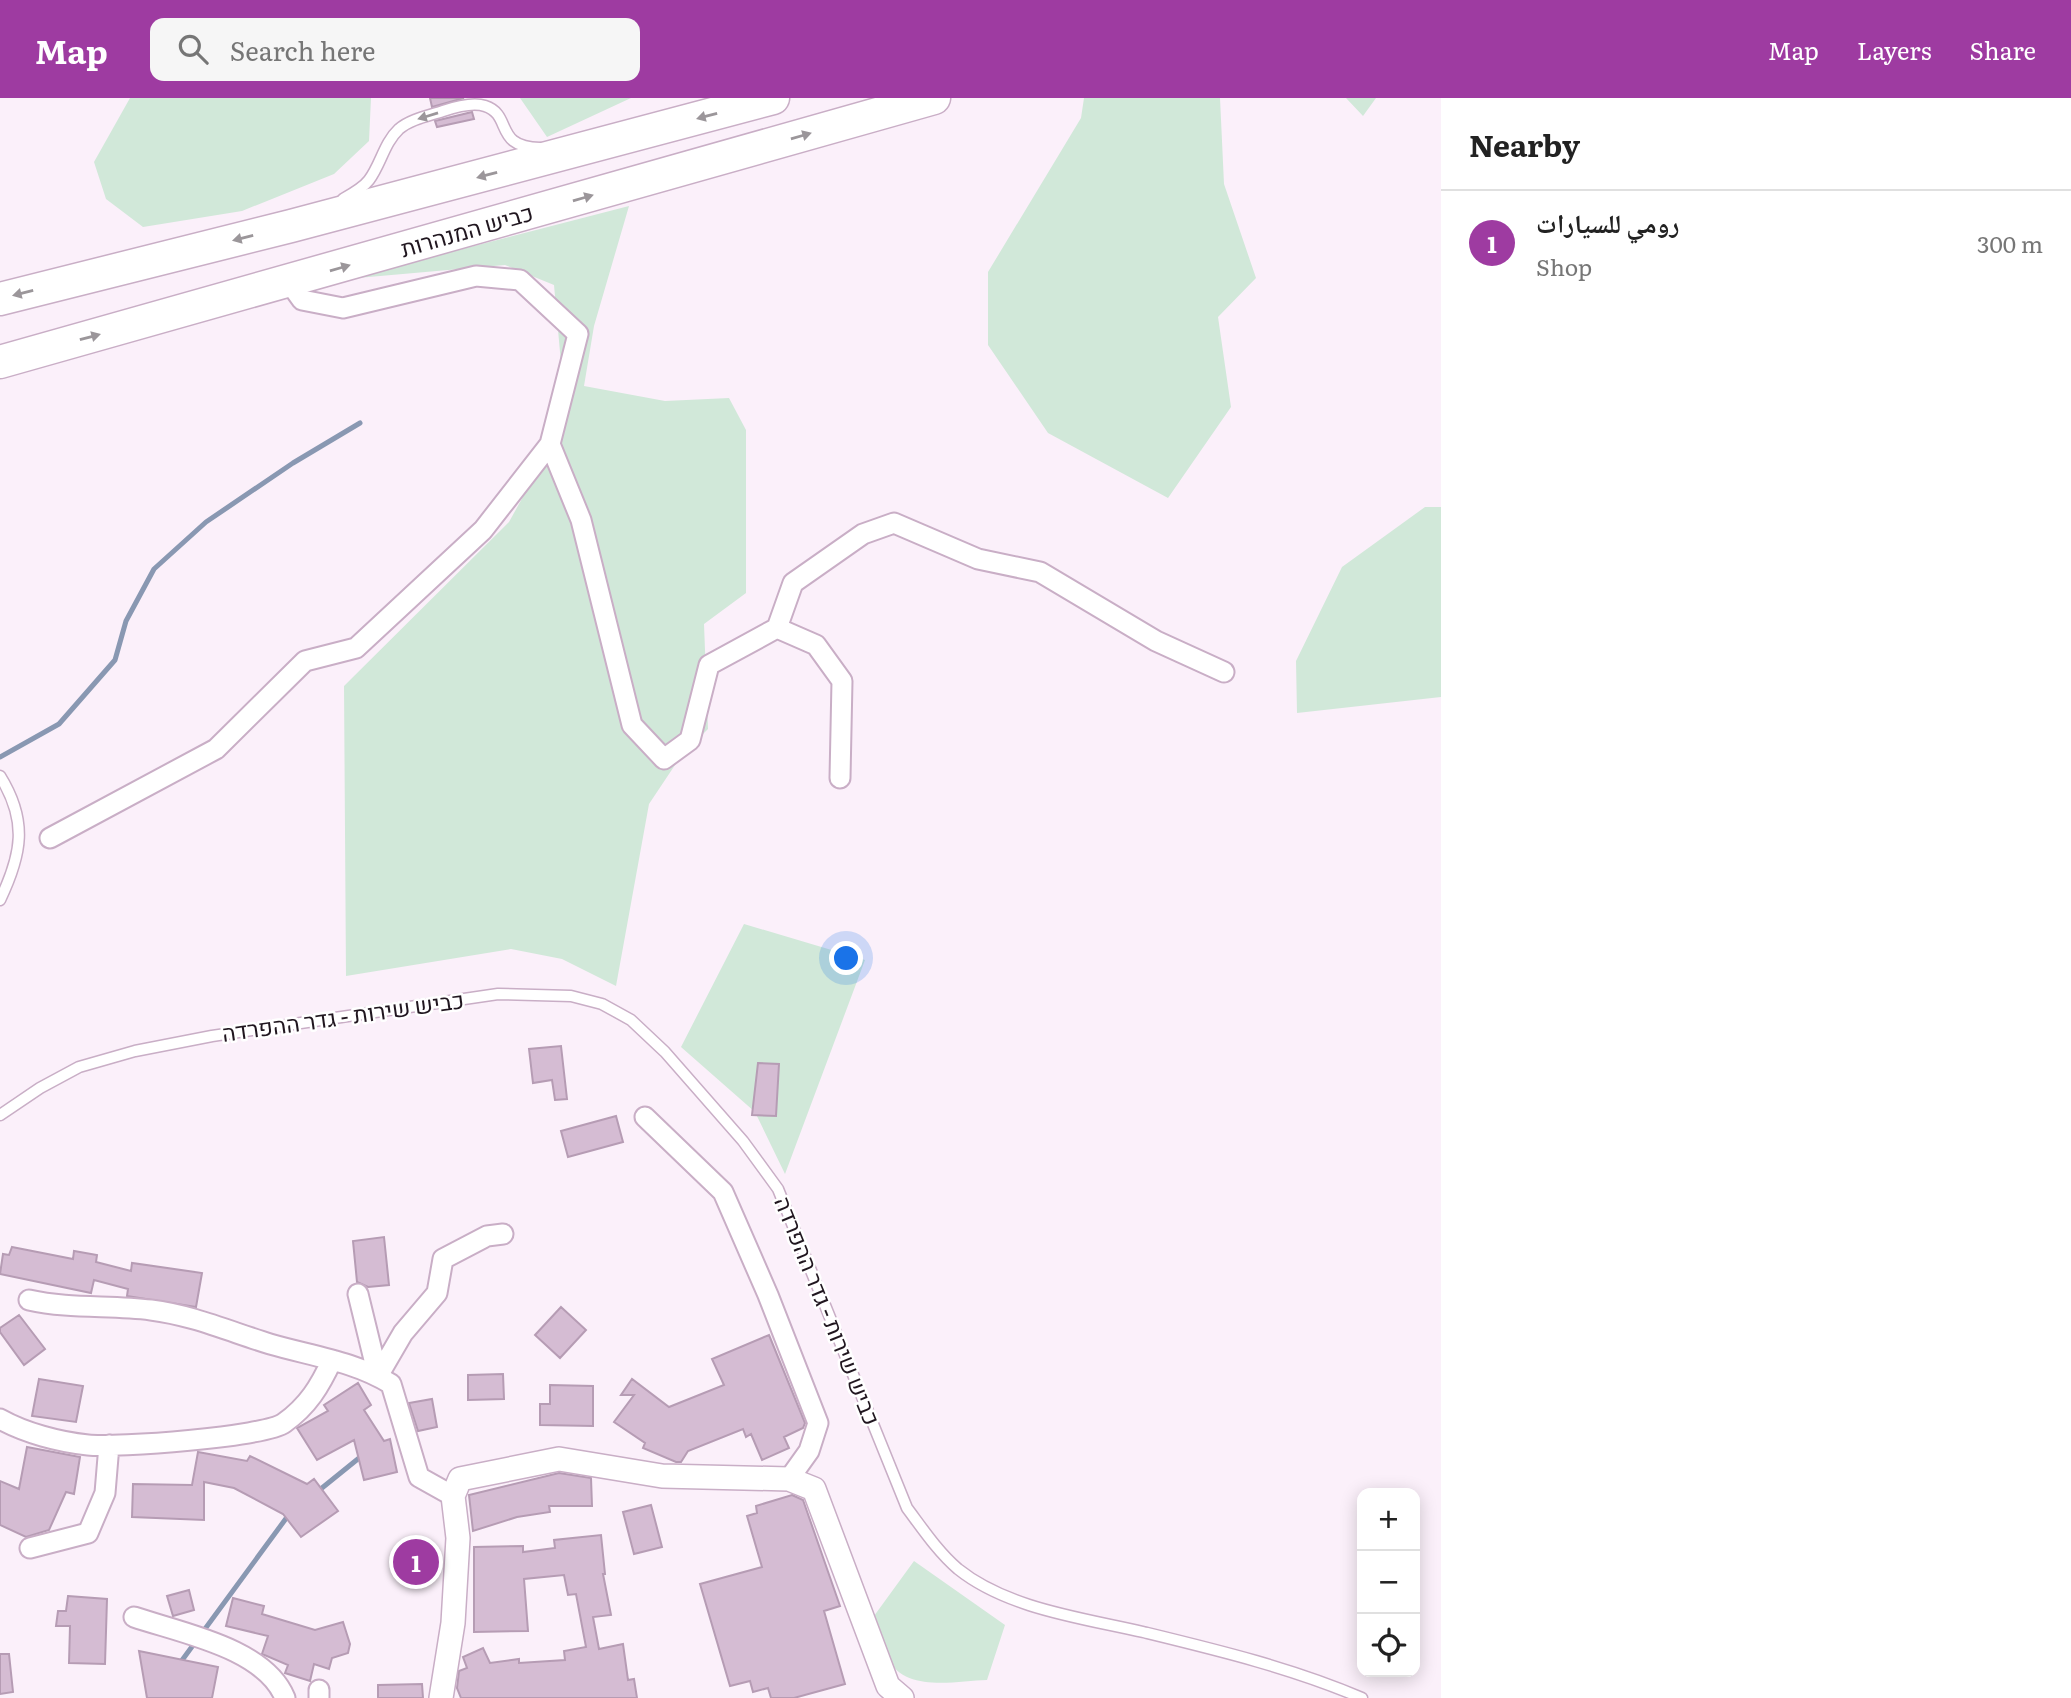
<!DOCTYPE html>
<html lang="en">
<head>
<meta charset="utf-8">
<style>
	body { margin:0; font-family:Literata,"Noto Naskh Arabic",Heebo,serif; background:#f6f6f6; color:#222 }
	.controls { position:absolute; right:21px; bottom:21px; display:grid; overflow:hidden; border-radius:14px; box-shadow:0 4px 18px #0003 }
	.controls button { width:63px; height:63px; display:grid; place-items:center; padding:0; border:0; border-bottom:2px solid #e0e0e0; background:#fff; color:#222; font:35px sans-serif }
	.you { position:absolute; left:847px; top:861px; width:24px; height:24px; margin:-18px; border:5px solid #fff; border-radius:50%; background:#1a73e8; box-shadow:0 0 0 10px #1a73e833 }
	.badge { display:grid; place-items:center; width:46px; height:46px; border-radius:50%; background:#9e3ba1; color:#fff; font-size:23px; font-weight:700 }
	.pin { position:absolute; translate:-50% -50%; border:4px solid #fff; box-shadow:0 2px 7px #0006 }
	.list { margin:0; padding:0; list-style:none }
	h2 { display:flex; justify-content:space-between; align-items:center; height:91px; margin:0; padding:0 28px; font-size:30px }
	h2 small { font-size:23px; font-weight:400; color:#767676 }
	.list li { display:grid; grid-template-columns:46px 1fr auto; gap:21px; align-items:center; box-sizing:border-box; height:105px; padding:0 28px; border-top:2px solid #e0e0e0 }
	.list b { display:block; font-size:26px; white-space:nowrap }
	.list p { margin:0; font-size:23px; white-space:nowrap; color:#767676 }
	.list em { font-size:23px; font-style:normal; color:#767676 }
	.icon { flex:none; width:38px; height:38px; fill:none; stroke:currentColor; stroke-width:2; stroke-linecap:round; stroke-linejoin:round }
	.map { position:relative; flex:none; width:1441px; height:1600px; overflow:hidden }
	header { display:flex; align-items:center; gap:42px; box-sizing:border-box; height:98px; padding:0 35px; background:#9e3ba1; color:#fff }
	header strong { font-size:33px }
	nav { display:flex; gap:38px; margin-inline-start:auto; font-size:24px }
	.search { width:490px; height:63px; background:#f6f6f6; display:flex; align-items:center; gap:18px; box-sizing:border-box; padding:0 24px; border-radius:14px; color:#767676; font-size:26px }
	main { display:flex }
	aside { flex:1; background:#fff }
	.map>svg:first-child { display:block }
	.green { fill:#d1e8d9 }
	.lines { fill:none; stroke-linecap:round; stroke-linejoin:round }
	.stream { stroke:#8998b2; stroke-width:5 }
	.building { fill:#d5bcd3; stroke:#b69cb4; stroke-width:2 }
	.service-casing { stroke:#c9aec6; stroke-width:13 }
	.minor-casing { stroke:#c9aec6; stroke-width:23 }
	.tertiary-casing { stroke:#c9aec6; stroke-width:26 }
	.trunk-casing { stroke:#c9aec6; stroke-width:35 }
	.service { stroke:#fff; stroke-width:10 }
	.minor { stroke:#fff; stroke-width:19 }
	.tertiary { stroke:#fff; stroke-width:23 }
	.trunk { stroke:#fff; stroke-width:32 }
	.oneway { fill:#9b969a }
	.labels { text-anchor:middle; stroke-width:5; stroke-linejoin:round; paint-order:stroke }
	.street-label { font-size:23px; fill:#20161f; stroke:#fff }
</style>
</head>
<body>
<header>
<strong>Map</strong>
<div class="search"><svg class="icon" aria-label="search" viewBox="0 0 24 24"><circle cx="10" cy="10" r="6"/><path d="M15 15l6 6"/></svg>Search here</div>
<nav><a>Map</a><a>Layers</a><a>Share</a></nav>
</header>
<main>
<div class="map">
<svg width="1441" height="1600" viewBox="0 0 1441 1600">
	<rect width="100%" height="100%" fill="#fbf0fa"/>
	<!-- green -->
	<path class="green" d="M130,0H371L369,43L334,76L242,113L143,129L106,101L94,64Z
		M520,0H631L547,39Z
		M1084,0H1220L1224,86L1256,180L1218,219L1231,309L1168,400L1048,335L988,247V174L1081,20Z
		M1346,0H1376L1363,18Z
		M629,108L594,228L584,288L665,303L729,300L746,332V495L704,526L708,631L681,658L649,706L616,888L562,861L511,851L346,878L344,588L509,424L566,321L554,187L505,167L346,181Z
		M1425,409H1441V599L1297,615L1296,563L1342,469Z
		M744,826L865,862L785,1076L755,1014L681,949Z
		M914,1463L1005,1527L987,1582C955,1583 904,1595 888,1560C882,1547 879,1532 874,1518Z"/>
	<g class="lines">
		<!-- stream -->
		<path class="stream" d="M0,659L59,626L115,562L126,523L154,471L206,424L293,365L360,325
			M317,1394L364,1356
			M180,1565L290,1415"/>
	</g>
	<!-- building -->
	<path class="building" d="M430,0H464L432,9Z
		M472,14L474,21L437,29L435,23Z
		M561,948L567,1001L555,1002L552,982L533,985L529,951Z
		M758,965L779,966L776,1018L752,1017Z
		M616,1018L623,1044L568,1059L561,1033Z
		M384,1139L389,1187L368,1189L357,1184L353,1143Z
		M12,1149L73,1161L74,1153L97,1157L96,1164L131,1173L132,1165L202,1175L196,1209L127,1198L128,1191L94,1182L91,1195L0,1176L3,1156L9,1157Z
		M561,1209L586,1232L560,1260L535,1237Z
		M19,1217L45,1251L24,1267L0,1234V1230Z
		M769,1237L805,1325L803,1330L784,1339L789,1350L762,1362L751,1336L746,1339L743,1331L688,1353L681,1364H676L643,1350L645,1345L614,1324L634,1297H621L632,1281L669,1309L724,1287L712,1261Z
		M503,1276L504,1301L468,1302V1277Z
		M39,1281L83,1288L76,1324L32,1318Z
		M358,1285L371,1307L364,1312L384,1343L390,1341L397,1374L364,1382L354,1342L317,1362L297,1330L328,1313L324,1307Z
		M550,1287L593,1288V1328L540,1327V1306H550Z
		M432,1301L437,1329L418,1333L409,1305Z
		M27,1349L80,1359L74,1396L66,1394L49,1432L26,1439L0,1427V1383L19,1391Z
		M198,1354L247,1363L250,1358L307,1386L314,1381L338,1413L301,1439L283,1416L234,1390L204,1384V1422L132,1419L133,1386L192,1387Z
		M559,1375L591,1380L592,1408H549L550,1414L517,1419L473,1433L469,1397Z
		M792,1397L803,1402L840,1508L824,1513L845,1586L794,1600H771L768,1590L753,1594L750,1583L730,1588L700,1486L762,1469L747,1418L757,1415L756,1408Z
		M651,1407L662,1449L634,1456L623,1414Z
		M601,1437L605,1476H603L611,1517L593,1519L599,1551L623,1546L628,1582L634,1581L637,1600H461L457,1590L459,1573L467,1570L463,1559L483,1550L490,1565L519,1561V1565L565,1562L564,1553L586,1549L576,1496L568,1497L564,1477L524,1481L528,1533L474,1534V1449L523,1448V1454L555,1450L554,1442Z
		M189,1492L194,1512L173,1518L167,1498Z
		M68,1498L107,1501L105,1566L69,1565L70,1528H56L58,1513H66Z
		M233,1500L264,1508L262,1516L315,1532L343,1524L350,1546L348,1555L332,1560L329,1571L314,1566L310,1583L285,1575L288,1567L262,1556L268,1538L226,1528Z
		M139,1553L218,1569L212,1600H147Z
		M0,1556H9L13,1594L0,1596Z
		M422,1586L423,1600H378V1587Z"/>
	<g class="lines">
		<!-- service casing -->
		<g class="service-casing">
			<path id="service" d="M343,101C352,96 363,90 369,82C381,66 384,45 399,31C411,21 428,18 443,13C455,9 473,4 485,8C513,17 493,49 540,50
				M0,678C28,723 22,756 0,802
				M0,1017L40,990L79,969L135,953L212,938L498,896L571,898L602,906L631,922L665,954L743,1043L778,1091L907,1410C922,1430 938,1454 958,1471C1008,1511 1083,1520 1143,1534C1217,1552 1292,1570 1362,1600"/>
		</g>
		<!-- minor casing -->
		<g class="minor-casing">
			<path id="minor" d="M289,184L302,202L343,210L476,178L520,182L578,236L550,346L581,422L632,627L664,661L690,642L709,567L777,530L816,547L842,583L840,680
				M777,530L793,485L863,436L894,425L978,461L1040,474L1156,543L1224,574
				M50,740L216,651L305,563L356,550L483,432L550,346
				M645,1019L723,1094L768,1197L818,1325L809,1353L789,1381
				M358,1196L378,1278
				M29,1202C69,1211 110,1207 151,1212C192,1217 231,1234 270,1246C311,1258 354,1263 391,1286L419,1379L453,1398
				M378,1278L403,1235L437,1195L443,1161L487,1138L503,1136
				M0,1321C25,1335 59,1344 88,1347C115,1350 265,1339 284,1325C308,1308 320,1288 332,1262
				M30,1450L88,1435L105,1395L109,1347
				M134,1519C181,1535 265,1550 285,1600
				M319,1592V1600"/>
		</g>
		<!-- tertiary casing -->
		<g class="tertiary-casing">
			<path id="tertiary" d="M441,1600L453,1525L458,1440L453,1398L460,1381L559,1361L662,1378L789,1381L814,1391L888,1588L902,1600"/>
		</g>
		<!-- trunk casing -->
		<g class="trunk-casing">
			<path id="trunk" d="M0,201L291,128L773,0
				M0,264L934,0"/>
		</g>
		<!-- service -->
		<use href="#service" class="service"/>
		<!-- minor -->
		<use href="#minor" class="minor"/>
		<!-- tertiary -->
		<use href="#tertiary" class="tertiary"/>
		<!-- trunk -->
		<use href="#trunk" class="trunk"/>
	</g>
	<!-- one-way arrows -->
	<defs><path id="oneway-solid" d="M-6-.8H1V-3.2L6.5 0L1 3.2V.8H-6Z" transform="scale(1.75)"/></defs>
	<g class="oneway">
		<use href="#oneway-solid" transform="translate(428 18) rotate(163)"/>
		<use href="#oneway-solid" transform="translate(707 18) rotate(165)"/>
		<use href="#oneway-solid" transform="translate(801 38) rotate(-16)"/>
		<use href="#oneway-solid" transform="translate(487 77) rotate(165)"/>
		<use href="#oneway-solid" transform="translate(583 100) rotate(-16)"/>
		<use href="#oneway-solid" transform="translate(243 140) rotate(166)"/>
		<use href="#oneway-solid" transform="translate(340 170) rotate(-16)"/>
		<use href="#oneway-solid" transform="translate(23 195) rotate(166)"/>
		<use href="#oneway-solid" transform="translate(90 239) rotate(-15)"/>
	</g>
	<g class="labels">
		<!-- street labels -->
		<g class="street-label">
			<text transform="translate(467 133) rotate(-16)" y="8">כביש המנהרות</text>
			<text transform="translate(343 919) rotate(-8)" y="8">כביש שירות - גדר ההפרדה</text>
			<text transform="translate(827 1213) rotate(68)" y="8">כביש שירות - גדר ההפרדה</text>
		</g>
	</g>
</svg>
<div class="controls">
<button>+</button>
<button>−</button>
<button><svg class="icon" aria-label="locate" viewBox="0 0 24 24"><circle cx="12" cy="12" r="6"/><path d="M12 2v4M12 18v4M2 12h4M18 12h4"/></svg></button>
</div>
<div class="you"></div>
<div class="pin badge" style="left:416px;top:1464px">1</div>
</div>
<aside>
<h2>Nearby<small></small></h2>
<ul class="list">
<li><span class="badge">1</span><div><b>رومي للسيارات</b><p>Shop</p></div><em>300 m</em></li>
</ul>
</aside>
</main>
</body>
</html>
